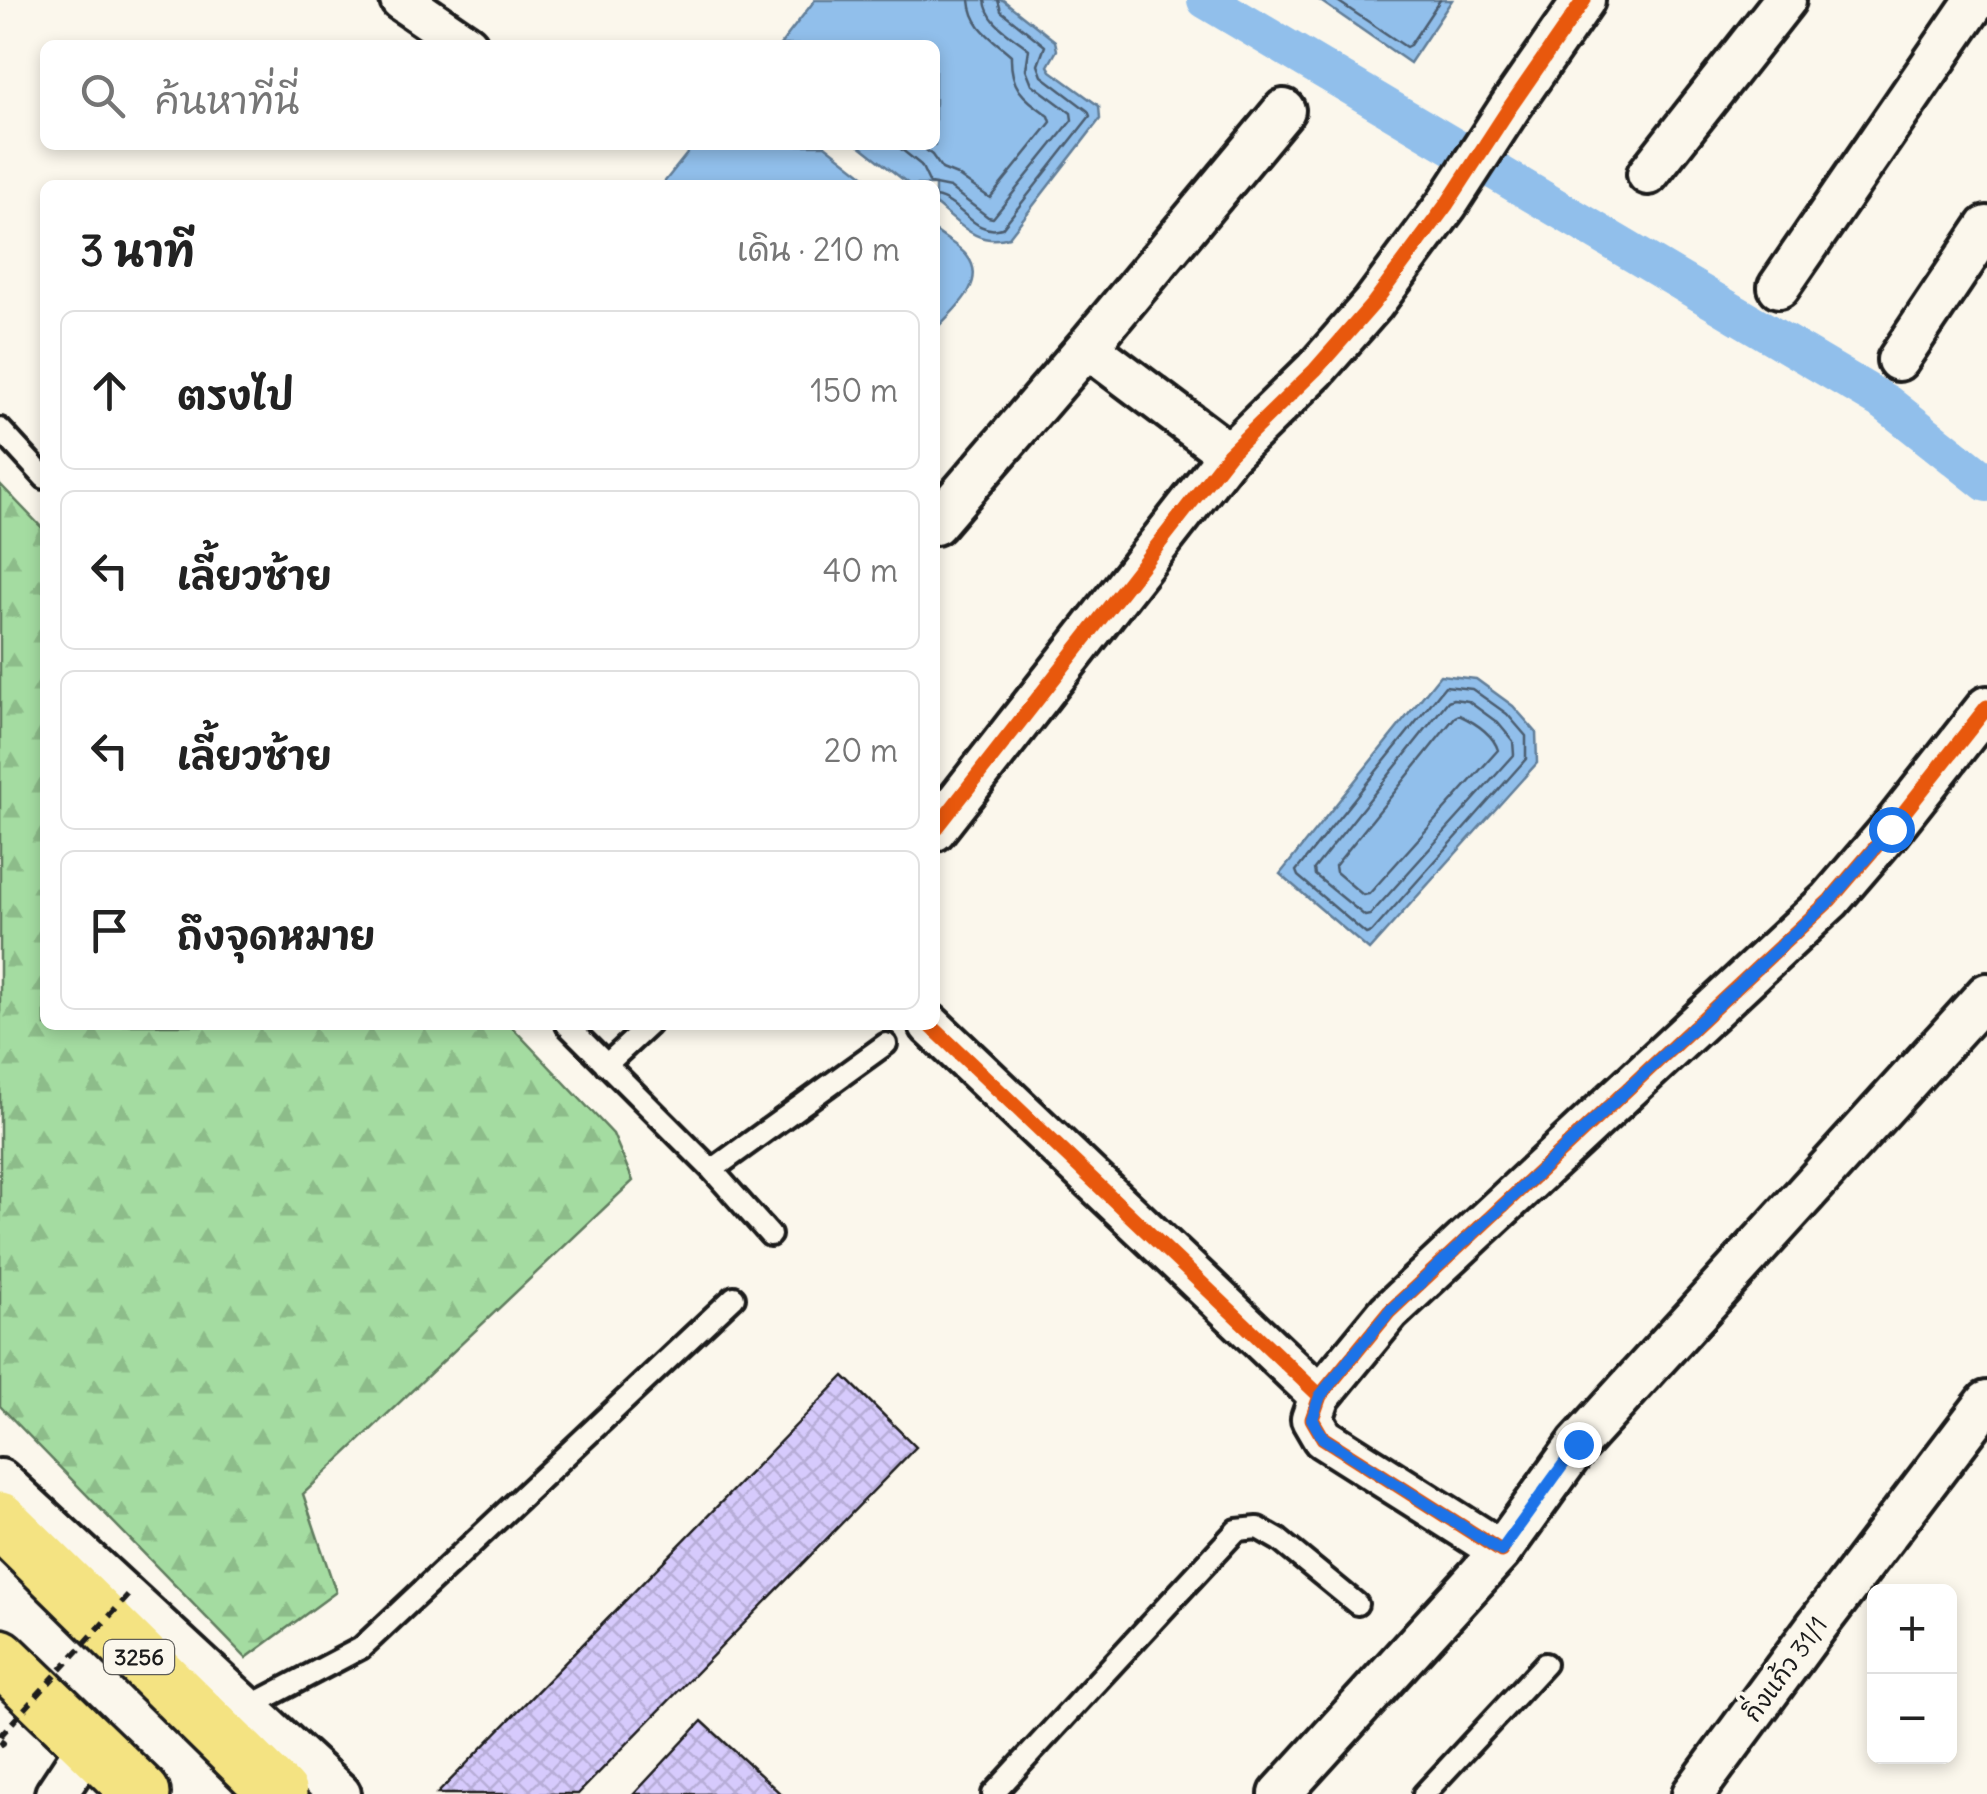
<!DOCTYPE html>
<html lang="th">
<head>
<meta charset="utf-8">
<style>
	body { margin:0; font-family:Delius,"Playpen Sans Thai",sans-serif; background:#f2f2f2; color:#222 }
	.controls { position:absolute; right:30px; bottom:30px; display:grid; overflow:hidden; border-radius:15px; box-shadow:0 5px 15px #0003 }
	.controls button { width:90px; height:90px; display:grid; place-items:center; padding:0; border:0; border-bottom:2px solid #e0e0e0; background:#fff; color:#222; font:50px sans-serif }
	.stop { position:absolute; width:30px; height:30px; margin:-22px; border:8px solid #1a73e8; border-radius:50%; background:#fff }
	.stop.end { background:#1a73e8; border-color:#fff; box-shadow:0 2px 10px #0008 }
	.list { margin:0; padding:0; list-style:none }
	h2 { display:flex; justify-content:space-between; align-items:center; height:130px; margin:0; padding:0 40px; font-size:42px }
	h2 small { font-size:32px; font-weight:400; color:#767676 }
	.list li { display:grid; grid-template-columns:65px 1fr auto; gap:30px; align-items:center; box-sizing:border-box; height:160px; margin:0 20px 20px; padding:0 20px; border:2px solid #e0e0e0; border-radius:15px }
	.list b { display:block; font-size:38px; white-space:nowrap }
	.list em { font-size:32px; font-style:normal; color:#767676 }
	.icon { flex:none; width:55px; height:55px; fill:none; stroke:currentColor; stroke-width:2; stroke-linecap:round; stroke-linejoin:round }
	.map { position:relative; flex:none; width:1987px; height:1794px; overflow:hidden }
	.search { position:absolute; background:#fff; box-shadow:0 5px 15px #0003; left:40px; top:40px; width:900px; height:110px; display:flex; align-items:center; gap:25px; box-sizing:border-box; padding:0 35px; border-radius:15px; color:#767676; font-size:38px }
	.panel { position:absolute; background:#fff; box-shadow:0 5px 15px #0003; left:40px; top:180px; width:900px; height:850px; border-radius:15px }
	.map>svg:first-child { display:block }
	.forest { fill:url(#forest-firs); stroke:#607c5e; stroke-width:2.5 }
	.water { fill:#91bfeb; stroke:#627e98; stroke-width:2.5 }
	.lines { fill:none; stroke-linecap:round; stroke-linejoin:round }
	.shore { stroke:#4b5d6f; stroke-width:2.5 }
	.canal { stroke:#91bfeb; stroke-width:38 }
	.building { fill:url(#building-cross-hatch); stroke:#1c1c1c; stroke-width:2.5 }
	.lane-casing { stroke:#1c1c1c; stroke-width:28 }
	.street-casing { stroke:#1c1c1c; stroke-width:48 }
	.primary-casing { stroke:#1c1c1c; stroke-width:62 }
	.path { stroke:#1c1c1c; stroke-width:6; stroke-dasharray:10 8; stroke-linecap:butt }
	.lane { stroke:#fbf7ec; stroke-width:20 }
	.street { stroke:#fbf7ec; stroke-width:40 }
	.primary { stroke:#f4e382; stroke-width:55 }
	.path-bridge { stroke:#1c1c1c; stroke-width:6; stroke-dasharray:10 8; stroke-linecap:butt }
	.cycleway-casing { stroke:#fbf7ec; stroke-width:21 }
	.cycleway { stroke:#e8590c; stroke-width:15 }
	.route { stroke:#1a73e8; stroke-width:12 }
	.labels { text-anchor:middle; stroke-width:8; stroke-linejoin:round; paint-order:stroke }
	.shield { fill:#fbf7ec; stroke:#5f5e5a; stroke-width:2.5 }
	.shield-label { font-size:22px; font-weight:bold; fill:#1c1c1c }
	.street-label { font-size:25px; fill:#1c1c1c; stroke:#fbf7ec }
</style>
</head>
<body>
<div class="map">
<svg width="1987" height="1794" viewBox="0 0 1987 1794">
	<defs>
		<pattern id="forest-firs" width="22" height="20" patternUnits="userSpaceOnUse" patternTransform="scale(2.5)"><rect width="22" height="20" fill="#a4dca1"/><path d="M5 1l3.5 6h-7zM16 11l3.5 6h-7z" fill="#8dbc8a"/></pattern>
		<pattern id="building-cross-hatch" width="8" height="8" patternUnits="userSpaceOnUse" patternTransform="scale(2.5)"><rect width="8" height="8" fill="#d6cafc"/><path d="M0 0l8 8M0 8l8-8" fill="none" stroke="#b7add7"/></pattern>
	</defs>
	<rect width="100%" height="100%" fill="#fbf7ec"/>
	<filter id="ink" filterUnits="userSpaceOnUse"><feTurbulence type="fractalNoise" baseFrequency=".01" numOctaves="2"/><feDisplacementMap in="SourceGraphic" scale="20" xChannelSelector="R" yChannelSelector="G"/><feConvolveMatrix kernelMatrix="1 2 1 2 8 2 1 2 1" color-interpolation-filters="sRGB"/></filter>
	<g filter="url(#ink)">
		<!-- forest -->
		<path class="forest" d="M0,484L45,531V1025H510L613,1134L633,1181L303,1494L336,1592L246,1658L0,1406Z"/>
		<!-- water -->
		<path class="water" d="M815,0H1003L1055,41L1057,50L1048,66L1051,71L1099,106L1100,119L1009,237C977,247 959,223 935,204V185H910L859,145H935V45H780Z
			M1319,0H1452L1410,63Z
			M694,145H825L876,185H662Z
			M935,231C945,239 959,246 967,256C989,283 952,311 935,330Z
			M1440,675L1476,679L1513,706L1536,732L1537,763L1369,950L1280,874Z"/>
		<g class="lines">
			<!-- shore -->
			<path class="shore" d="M1336,0L1406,47L1410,45L1440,0
				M896,145L921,165L930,184L950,188L988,217L993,218L1072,120L1071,113L1032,84L1026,69L1029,49C1012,35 987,24 985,0
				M920,145L932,155L942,169L957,175L990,198L1051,122L1049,116C1023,97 1010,89 1011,55C992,38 972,28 970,0
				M935,197C961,201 974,237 1002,228L1090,116L1088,111L1042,76L1038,65L1045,46L1001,11L998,0
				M1445,686L1472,689L1507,714L1526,736V759L1372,932L1366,934L1298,876L1296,871Z
				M1453,699L1468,701L1498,723L1513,741L1514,755L1370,915L1365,916L1315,875L1314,869L1448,701Z
				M1459,715C1474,722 1493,734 1498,750L1369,894L1363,895L1336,872L1335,866L1455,717Z"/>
			<!-- canal -->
			<path class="canal" d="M1206,0L1886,403L1987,483"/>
		</g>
		<!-- building -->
		<path class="building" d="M844,1376L916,1447L578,1794H437Z
			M702,1721L781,1794H634Z"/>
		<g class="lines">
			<!-- lane casing -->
			<g class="lane-casing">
				<path id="lane" d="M0,429L45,478
					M567,1025L712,1170L770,1235
					M606,1065L649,1025
					M712,1170L886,1044
					M243,1710L361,1648L734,1297
					M993,1794L1237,1530L1258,1528L1279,1540L1357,1604
					M1424,1794L1545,1664"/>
			</g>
			<!-- street casing -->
			<g class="street-casing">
				<path id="street" d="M401,0L467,45
					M1648,174L1785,0
					M1779,287L1976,0
					M1898,360L1987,227
					M1229,454L1087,347L1284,110
					M935,524L1087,347
					M935,830L1229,454L1315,370L1373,304L1447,204L1510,107L1584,0
					M930,1025L1320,1396
					M0,1480L340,1794
					M1501,1551L1323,1438L1312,1419L1320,1396L1389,1312L1830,900L1891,829L1987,707
					M56,1794L89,1744
					M1280,1794L1501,1551L1578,1444L1987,994
					M1693,1794L1816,1627L1987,1402"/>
			</g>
			<!-- primary casing -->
			<g class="primary-casing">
				<path id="primary" d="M0,1520L279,1794
					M0,1657L142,1794"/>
			</g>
			<!-- path -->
			<path class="path" d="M0,1741L3,1743L0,1745"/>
			<!-- lane -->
			<use href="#lane" class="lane"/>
			<!-- street -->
			<use href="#street" class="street"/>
			<!-- primary -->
			<use href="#primary" class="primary"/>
			<!-- path-bridge -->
			<path class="path-bridge" d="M0,1736L128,1596"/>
			<!-- cycleway casing -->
			<g class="cycleway-casing">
				<path id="cycleway" d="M935,830L1229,454L1315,370L1373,304L1447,204L1510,107L1584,0
					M930,1025L1320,1396
					M1501,1551L1323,1438L1312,1419L1320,1396L1389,1312L1830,900L1891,829L1987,707"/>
			</g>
			<!-- cycleway -->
			<use href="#cycleway" class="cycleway"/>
		</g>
	</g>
	<g class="lines" filter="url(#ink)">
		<!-- route -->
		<path class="route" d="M1578,1444L1501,1551L1323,1438L1312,1419L1320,1396L1389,1312L1830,900L1891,829"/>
	</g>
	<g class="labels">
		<!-- shield labels -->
		<rect class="shield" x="104" y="1640" width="70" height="34" rx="8"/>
		<g class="shield-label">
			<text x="139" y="1665">3256</text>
		</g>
		<!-- street labels -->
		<g class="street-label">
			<text transform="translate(1785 1669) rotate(-54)" y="9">กิ่งแก้ว 31/1</text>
		</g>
	</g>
</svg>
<div class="controls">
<button>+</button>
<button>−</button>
</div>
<div class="stop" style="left:1891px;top:829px"></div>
<div class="stop end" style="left:1578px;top:1444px"></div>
<div class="search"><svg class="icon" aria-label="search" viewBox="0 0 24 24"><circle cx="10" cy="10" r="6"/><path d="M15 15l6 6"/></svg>ค้นหาที่นี่</div>
<section class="panel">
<h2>3 นาที<small>เดิน · 210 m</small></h2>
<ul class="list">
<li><svg class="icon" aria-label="ahead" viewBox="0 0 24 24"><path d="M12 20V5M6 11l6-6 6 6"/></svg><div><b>ตรงไป</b></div><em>150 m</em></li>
<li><svg class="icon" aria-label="left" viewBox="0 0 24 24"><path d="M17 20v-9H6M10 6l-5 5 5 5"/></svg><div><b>เลี้ยวซ้าย</b></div><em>40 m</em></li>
<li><svg class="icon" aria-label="left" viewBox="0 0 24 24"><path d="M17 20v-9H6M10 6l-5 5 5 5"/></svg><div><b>เลี้ยวซ้าย</b></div><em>20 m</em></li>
<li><svg class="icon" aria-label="arrive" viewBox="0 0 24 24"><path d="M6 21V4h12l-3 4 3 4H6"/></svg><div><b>ถึงจุดหมาย</b></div></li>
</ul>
</section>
</div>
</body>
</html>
